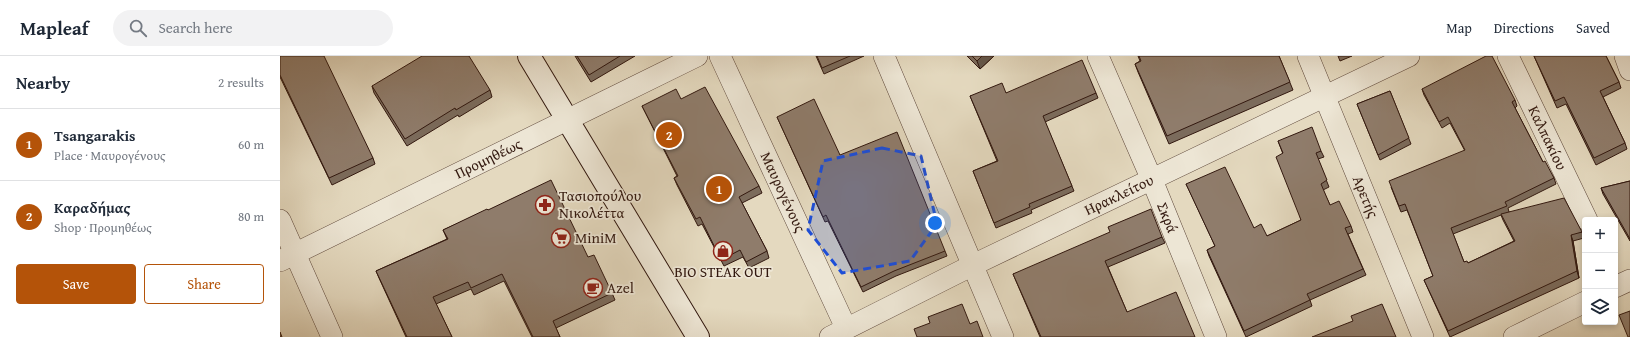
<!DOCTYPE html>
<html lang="en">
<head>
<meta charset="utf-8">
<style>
	body { margin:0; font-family:"Gentium Book Plus",serif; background:#f2f2f3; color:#1f2937 }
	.controls { position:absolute; right:12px; bottom:12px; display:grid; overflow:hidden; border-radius:4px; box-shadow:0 2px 6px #0003 }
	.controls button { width:36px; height:36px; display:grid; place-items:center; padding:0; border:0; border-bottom:1px solid #e0e1e3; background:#fff; color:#1f2937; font:20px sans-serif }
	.you { position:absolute; left:655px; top:167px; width:14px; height:14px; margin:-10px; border:3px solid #fff; border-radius:50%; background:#1a73e8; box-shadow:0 0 0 6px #1a73e833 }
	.badge { display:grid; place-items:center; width:26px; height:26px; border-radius:50%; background:#b45309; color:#fff; font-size:13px; font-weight:700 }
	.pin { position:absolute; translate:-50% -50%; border:2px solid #fff; box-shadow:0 1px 4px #0006 }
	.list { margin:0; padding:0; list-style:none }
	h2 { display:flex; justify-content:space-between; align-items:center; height:52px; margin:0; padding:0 16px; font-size:17px }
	h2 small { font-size:13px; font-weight:400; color:#747a83 }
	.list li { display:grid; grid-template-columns:26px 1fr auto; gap:12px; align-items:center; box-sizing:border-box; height:72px; padding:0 16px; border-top:1px solid #e0e1e3 }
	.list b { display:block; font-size:15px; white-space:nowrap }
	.list p { margin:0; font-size:13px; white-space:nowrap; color:#747a83 }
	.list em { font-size:13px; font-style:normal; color:#747a83 }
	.actions { display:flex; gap:8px; padding:12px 16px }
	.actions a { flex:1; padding:9px 0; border:1px solid #b45309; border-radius:4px; text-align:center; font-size:14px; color:#b45309 }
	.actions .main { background:#b45309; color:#fff }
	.icon { flex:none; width:22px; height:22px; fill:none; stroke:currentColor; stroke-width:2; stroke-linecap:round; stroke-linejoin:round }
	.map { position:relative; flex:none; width:1350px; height:281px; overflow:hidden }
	header { display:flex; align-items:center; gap:24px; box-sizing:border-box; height:56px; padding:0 20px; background:#fff; border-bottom:1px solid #e0e1e3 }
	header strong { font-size:19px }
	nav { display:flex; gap:22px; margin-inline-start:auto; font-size:14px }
	.search { width:280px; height:36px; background:#f2f2f3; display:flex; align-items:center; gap:10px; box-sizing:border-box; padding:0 14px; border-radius:22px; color:#747a83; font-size:15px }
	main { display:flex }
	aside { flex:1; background:#fff }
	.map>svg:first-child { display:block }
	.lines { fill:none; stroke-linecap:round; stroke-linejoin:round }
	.street-casing { stroke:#5e483b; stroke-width:22 }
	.secondary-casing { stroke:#32180f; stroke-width:24 }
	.street { stroke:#ede6d5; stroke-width:21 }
	.secondary { stroke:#ede6d5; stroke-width:22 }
	.wall { fill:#7b6b5c; stroke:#32180f; fill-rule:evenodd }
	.shaded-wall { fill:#64574b; stroke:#32180f }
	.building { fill:#8f7c6b; stroke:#32180f }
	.marked { fill:#1d4ed8; fill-opacity:0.2; stroke:#1d4ed8; stroke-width:3; stroke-dasharray:8 5; stroke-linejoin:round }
	.labels { text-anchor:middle; stroke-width:3.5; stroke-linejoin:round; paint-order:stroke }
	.street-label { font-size:15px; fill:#32180f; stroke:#ede6d5 }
	.poi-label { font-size:15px; fill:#32180f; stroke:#ede6d5; text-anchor:start }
</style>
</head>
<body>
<header>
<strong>Mapleaf</strong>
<div class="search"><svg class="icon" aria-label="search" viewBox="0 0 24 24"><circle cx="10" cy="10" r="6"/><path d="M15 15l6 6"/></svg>Search here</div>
<nav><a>Map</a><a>Directions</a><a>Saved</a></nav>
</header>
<main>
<aside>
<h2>Nearby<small>2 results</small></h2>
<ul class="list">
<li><span class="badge">1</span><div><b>Tsangarakis</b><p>Place · Μαυρογένους</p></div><em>60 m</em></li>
<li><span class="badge">2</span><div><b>Καραδήμας</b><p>Shop · Προμηθέως</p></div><em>80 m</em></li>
</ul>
<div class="actions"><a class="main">Save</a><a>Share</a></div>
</aside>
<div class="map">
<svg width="1350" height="281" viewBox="0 0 1350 281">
	<rect width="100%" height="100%" fill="#e4d9bf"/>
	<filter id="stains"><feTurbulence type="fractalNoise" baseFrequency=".005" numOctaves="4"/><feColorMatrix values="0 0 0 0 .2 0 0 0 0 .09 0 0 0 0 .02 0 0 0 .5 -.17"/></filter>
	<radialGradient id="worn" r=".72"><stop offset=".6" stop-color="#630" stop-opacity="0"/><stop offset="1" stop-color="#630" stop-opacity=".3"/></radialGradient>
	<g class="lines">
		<!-- street casing -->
		<g class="street-casing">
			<g id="street">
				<path id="s1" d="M440,0L566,272"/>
				<path d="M604,0L723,281"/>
				<path id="s2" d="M818,0L872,124L936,281"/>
				<path id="s3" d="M1028,0L1143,281"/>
				<path id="s4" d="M1228,0L1307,164"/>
				<path d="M1345,0L1350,14"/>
				<path d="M0,164L52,281"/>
				<path id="s5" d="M0,205L417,0"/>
				<path d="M1335,231L1350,224"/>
				<path id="s6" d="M550,281L693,209L1129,0"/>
				<path d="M1234,281L1305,246"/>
			</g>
		</g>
		<!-- secondary casing -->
		<g class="secondary-casing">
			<path id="secondary" d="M249,0L418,281"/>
		</g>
		<!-- street -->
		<use href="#street" class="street"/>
		<!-- secondary -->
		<use href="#secondary" class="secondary"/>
	</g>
	<!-- wall -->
	<path class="wall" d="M0,0L93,102L95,108L52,129L0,21Z
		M295,0H355L311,26Z
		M536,0H584L544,18Z
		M687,0H714L700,13Z
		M858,0H999L1013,34L889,88L858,16L855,8L860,5Z
		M1058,0H1072L1060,5Z
		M1254,0H1326L1339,26L1341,32L1323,41L1345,87L1347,93L1316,109L1286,48L1277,52Z
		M92,30L210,34L212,41L179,61L178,59L127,90L94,37Z
		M1142,33L1235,44L1237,50L1235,52L1263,106L1274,122L1276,128L1228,152L1229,156L1302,176L1304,182L1293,185L1299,222L1170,281L1144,224L1153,220L1127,154L1121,156L1111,131L1185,95L1170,67L1162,72L1144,39ZM1221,159L1223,164L1234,185L1188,207L1184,206L1173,178Z
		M1110,35L1131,88L1100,104L1077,48Z
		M726,37H816L818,42L765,66L794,135L751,154L752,157L716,172L693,115L717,105L690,40Z
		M401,43L479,130L482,137L462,147L487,195L489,202L469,212L463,201L444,210L422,168L418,170L397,129L394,122L397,120L362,50Z
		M497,61L560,99L665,195L667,200L616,220L583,236L548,165L545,166Z
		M998,85L1041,95L1044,101L1038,103L1049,131L1043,134L1050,149L1071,170L1073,176L1068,178L1086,219L1030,244L1032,250L966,281L929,200L927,194L935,190L909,134L906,128L974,172L987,180L1021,164L1003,98Z
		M1350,125V185L1323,138L1321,132Z
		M208,154L308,201L332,237L335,244L276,272L280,281H252L224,225L194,239L191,233L156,248L172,281H126L99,222L96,215L167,183L163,174Z
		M882,181L885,187L828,211L847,256L915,281H760L733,218Z"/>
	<!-- shaded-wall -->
	<path class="shaded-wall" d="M702,0H714L700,13L697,5Z
		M1291,179L1293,185L1299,222L1297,215Z"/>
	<!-- building -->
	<path class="building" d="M0,0H44L93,102L49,122L0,19Z
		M142,0H189L210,34L176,54L175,52L125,83L92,30Z
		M297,0H340L309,19Z
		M537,0H570L542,12Z
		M692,0H702L697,5Z
		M859,0H999L1010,26L887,80L855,8L861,5Z
		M1206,0H1212L1235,44L1232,46L1263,106L1265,105L1274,122L1225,146L1227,150L1171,172L1184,206L1187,205L1188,207L1235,185L1221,158L1284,142L1302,176L1291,179L1297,215L1168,275L1144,224L1153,220L1125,148L1119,150L1109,125L1185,94L1168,61L1159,66L1142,33Z
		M1254,0H1326L1339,26L1320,35L1345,87L1314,102L1284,41L1275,45Z
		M802,4L816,37L763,60L792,130L749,148L750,151L714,167L693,115L718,105L690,40L722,27L726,37Z
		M425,31L479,130L459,141L487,195L466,206L460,194L441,204L420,161L416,163L394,122L398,120L362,50L396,33L401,43Z
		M1110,35L1129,82L1098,99L1077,48Z
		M534,43L560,99L617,76L665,195L614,215L581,231L546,159L543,161L497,61Z
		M1032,71L1041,95L1036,97L1047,124L1041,128L1050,149L1059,145L1071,170L1065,172L1083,213L1027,238L1030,244L964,275L927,194L935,190L906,128L945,111L974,172L981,168L987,180L1021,164L996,101L1003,97L998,85Z
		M271,124L308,201L314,199L332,237L273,265L280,281H253L222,218L191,232L188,226L153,241L172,281H127L96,215L168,183L163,174L207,153L208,154Z
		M1350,125V183L1321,132Z
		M871,153L882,181L825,205L847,256L896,236L915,281H761L733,218L830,176L828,171Z
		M682,248L690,268L697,265L703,281H637L634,273L650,267L648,261Z
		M1102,248L1116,281H1032L1073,265L1071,260Z
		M1350,255V281H1348L1339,259Z
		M0,276L2,281H0Z"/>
	<!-- marked area -->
	<path class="marked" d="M602,92L641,100L657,168L630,205L562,217L528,174L543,105Z"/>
	<!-- icons -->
	<defs>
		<g id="pharmacy-ring" transform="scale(1)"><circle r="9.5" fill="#ede6d5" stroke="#8f2418" stroke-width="1.5"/><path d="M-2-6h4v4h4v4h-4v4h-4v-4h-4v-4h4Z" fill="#8f2418"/></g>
		<g id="supermarket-ring" transform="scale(1)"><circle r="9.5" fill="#ede6d5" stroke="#8f2418" stroke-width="1.5"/><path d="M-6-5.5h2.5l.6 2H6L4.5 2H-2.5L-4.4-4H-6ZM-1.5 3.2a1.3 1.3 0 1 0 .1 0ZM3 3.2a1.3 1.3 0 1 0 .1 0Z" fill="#8f2418"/></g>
		<g id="shop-ring" transform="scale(1)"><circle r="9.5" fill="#ede6d5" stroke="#8f2418" stroke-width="1.5"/><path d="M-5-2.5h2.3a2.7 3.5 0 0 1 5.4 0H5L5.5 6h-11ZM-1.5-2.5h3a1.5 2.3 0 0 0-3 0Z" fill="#8f2418"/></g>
		<g id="cafe-ring" transform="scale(1)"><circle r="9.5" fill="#ede6d5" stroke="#8f2418" stroke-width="1.5"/><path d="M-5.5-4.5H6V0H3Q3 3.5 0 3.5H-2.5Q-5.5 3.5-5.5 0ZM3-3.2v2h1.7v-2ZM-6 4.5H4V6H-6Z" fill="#8f2418"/></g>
	</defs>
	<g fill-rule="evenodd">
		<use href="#pharmacy-ring" x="265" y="149"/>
		<use href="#supermarket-ring" x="281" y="182"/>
		<use href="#shop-ring" x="443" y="195"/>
		<use href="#cafe-ring" x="313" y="232"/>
	</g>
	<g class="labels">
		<!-- street labels -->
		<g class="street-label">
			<text dy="5" stroke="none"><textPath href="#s4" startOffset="91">Καλπακίου</textPath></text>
			<text dy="5" stroke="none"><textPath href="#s5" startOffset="232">Προμηθέως</textPath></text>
			<text dy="5" stroke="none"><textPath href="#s1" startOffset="150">Μαυρογένους</textPath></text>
			<text dy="5" stroke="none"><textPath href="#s6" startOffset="322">Ηρακλείτου</textPath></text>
			<text dy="5" stroke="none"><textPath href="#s3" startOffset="152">Αρετής</textPath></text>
			<text dy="5" stroke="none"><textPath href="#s2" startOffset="176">Σκρά</textPath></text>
		</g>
		<!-- poi labels -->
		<g class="poi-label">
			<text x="279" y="145">Τασιοπούλου<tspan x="279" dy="17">Νικολέττα</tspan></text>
			<text x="295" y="187">MiniM</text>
			<text x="443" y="221" text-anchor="middle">BIO STEAK OUT</text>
			<text x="327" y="237">Azel</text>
		</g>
	</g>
	<rect width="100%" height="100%" filter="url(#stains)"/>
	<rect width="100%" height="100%" fill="url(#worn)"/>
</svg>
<div class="controls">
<button>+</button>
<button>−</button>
<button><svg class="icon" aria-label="layers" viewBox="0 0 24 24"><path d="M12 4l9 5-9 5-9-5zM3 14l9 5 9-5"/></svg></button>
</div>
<div class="you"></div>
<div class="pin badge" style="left:439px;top:133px">1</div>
<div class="pin badge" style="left:389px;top:79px">2</div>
</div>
</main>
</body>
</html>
